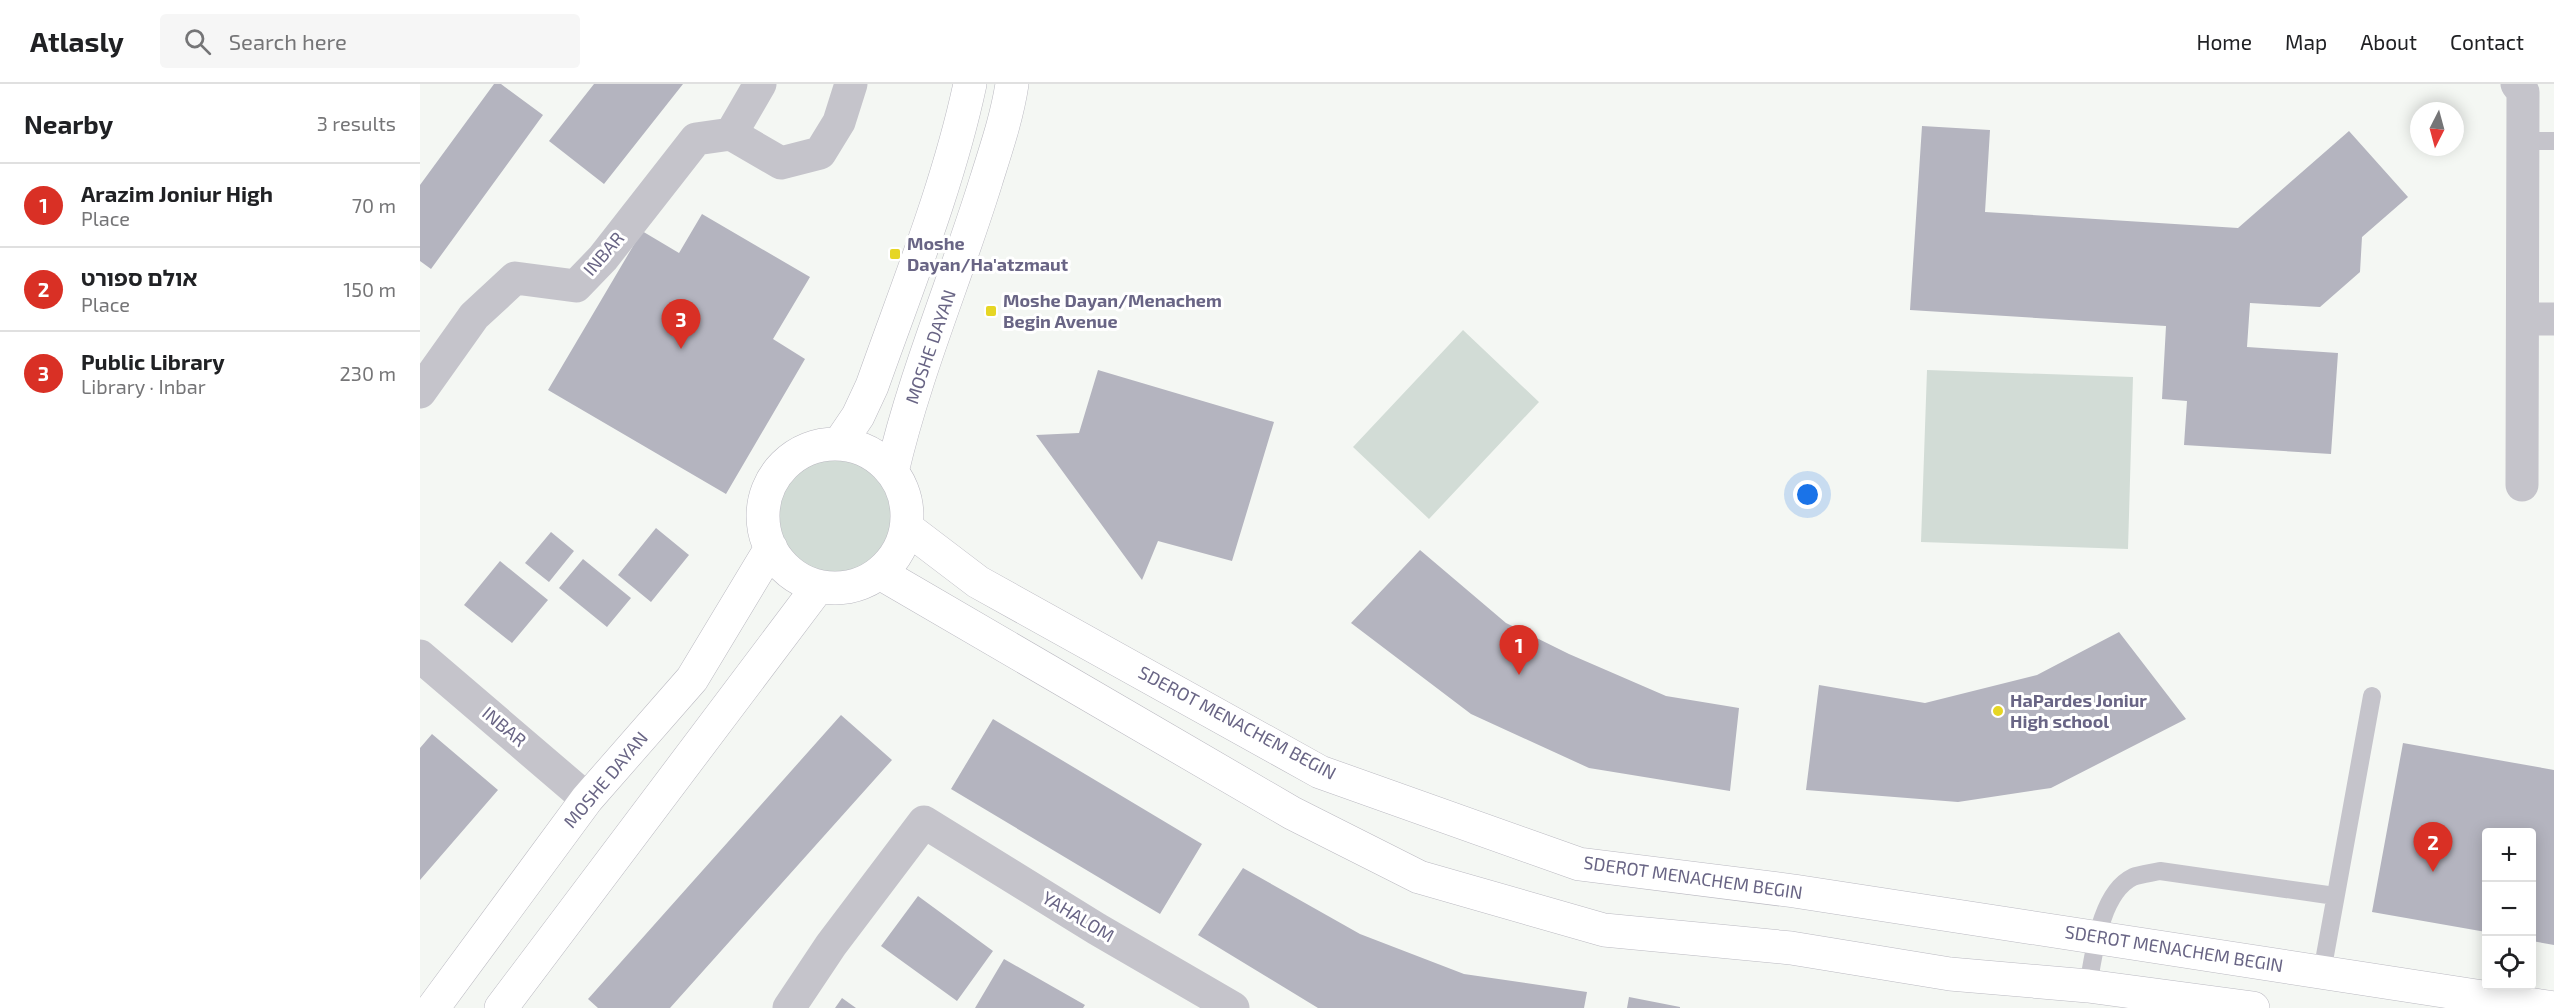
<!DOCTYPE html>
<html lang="en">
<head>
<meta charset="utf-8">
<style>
	body { margin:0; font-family:"Exo 2","Noto Sans Hebrew",sans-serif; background:#f6f6f6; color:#202124 }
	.controls { position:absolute; right:18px; bottom:18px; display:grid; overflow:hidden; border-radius:6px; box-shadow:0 3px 15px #0003 }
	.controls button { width:54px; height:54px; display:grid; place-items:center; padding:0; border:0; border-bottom:2px solid #e0e0e0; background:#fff; color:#202124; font:30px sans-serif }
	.compass { position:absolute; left:1990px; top:18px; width:54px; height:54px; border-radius:50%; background:#fff; box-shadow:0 3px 15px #0003; rotate:186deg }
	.you { position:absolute; left:1388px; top:411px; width:21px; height:21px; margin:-15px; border:4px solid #fff; border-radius:50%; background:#1a73e8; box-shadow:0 0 0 9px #1a73e833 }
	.badge { display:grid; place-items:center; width:39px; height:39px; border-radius:50%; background:#d93025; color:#fff; font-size:20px; font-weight:700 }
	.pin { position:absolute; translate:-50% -50px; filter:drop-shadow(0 2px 3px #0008) }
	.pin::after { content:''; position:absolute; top:32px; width:21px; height:18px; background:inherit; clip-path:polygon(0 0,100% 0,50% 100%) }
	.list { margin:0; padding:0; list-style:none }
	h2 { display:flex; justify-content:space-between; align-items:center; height:78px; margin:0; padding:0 24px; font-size:26px }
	h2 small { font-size:20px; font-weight:400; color:#757577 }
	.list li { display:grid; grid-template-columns:39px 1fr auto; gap:18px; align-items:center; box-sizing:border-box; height:84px; padding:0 24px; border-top:2px solid #e0e0e0 }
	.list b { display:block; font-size:22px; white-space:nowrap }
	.list p { margin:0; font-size:20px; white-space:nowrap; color:#757577 }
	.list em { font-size:20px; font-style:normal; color:#757577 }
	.icon { flex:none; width:33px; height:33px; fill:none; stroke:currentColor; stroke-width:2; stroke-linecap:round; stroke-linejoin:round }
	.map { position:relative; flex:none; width:2134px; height:924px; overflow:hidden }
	header { display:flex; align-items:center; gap:36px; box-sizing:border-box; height:84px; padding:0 30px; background:#fff; border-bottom:2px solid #e0e0e0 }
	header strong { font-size:28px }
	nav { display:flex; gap:33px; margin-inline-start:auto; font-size:21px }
	.search { width:420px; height:54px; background:#f6f6f6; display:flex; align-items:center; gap:15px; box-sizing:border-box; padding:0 21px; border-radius:6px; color:#757577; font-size:22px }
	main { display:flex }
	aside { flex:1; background:#fff }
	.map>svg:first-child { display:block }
	.green { fill:#d2dcd6 }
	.building { fill:#b4b4bf }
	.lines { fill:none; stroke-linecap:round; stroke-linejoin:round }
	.secondary-casing { stroke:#bab9c1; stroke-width:34 }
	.lane { stroke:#c5c4cb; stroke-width:18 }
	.street { stroke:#c5c4cb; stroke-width:33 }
	.secondary { stroke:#fff; stroke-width:33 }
	.poi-dot { fill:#e6d624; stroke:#fff; stroke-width:2 }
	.labels { text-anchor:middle; stroke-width:6; stroke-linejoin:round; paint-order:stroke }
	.poi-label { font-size:18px; font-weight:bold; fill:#696585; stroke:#fff; text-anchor:start }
	.street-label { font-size:18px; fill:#696585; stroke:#fff }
</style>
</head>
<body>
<header>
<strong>Atlasly</strong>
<div class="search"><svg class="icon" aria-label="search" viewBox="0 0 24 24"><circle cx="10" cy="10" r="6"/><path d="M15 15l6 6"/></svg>Search here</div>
<nav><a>Home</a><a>Map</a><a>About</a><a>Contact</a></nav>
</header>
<main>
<aside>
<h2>Nearby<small>3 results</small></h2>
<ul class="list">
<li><span class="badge">1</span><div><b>Arazim Joniur High</b><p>Place</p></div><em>70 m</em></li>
<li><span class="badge">2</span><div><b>אולם ספורט</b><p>Place</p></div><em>150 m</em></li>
<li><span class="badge">3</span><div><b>Public Library</b><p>Library · Inbar</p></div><em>230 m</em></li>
</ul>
</aside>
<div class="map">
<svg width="2134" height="924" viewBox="0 0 2134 924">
	<rect width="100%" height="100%" fill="#f4f7f3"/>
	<!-- green -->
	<path class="green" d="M1043,246L1119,318L1009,435L933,363Z
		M1507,286L1713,293L1708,465L1501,458Z
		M348 432a67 67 0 1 1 134 0a67 67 0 1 1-134 0Z"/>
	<!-- building -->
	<path class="building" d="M74,0H81L123,31L11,185L0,177V101Z
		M174,0H263L184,100L129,57Z
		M1502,42L1570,46L1565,128L1818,144L1929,47L1988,113L1942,153L1940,188L1900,223L1830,219L1827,263L1918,269L1911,370L1764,361L1767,317L1742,315L1746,242L1490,226Z
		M282,130L390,193L353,255L385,275L306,410L128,306L222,147L259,169Z
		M678,286L854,338L812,477L738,457L722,496L616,351L659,349Z
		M236,444L269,471L231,518L198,491Z
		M131,448L154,467L129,498L105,479Z
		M1000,466L1086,539L1149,570L1246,612L1319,624L1310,707L1169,684L1051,630L931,539Z
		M163,475L211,514L187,543L139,504Z
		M80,477L128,516L92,559L44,521Z
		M1699,548L1766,635L1631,704L1538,718L1386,706L1399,601L1505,619L1617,591Z
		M421,631L472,676L250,924H178L168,915Z
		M573,635L782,760L740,830L531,705Z
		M12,650L78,706L0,796V664Z
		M1983,659L2134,686V861L2112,857V748H2066V848L1952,828Z
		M823,784L940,850L1044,890L1167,908L1164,924H898L778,851Z
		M498,812L573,867L537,917L461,862Z
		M584,875L665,921L663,924H555Z
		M1209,913L1260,923V924H1207Z
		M422,914L436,924H415Z"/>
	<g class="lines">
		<!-- secondary casing -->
		<g class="secondary-casing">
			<path id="secondary" d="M419,360L438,332L452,302C487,203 528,103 550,0
				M343 432a72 72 0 1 1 144 0a72 72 0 1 1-144 0Z
				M472,388C495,289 536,194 566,97C576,65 587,33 592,0
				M487,444L558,498L900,688L1159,780L1374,807L2134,924
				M460,489L872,729L999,793L1184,846L1371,864L1530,890L1668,902L1833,924
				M13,924L167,715L272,595L351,464
				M81,924L398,503"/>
		</g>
		<!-- lane -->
		<path class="lane" d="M2103,57H2134
			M1902,888L1952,612
			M1668,902C1674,870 1680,809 1713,793C1720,790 1731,789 1740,787L1915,812"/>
		<!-- street -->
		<path class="street" d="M2097,0L2103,8L2102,401
			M311,50L340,0
			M2103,235H2134
			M0,308L54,232L95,194L156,202L183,174L276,55L311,50L361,79L400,69L419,38L431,0
			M0,572L167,715
			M369,924L411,861L504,738L677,845L813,924"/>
		<!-- secondary -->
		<use href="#secondary" class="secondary"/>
	</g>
	<!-- markers -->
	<g class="poi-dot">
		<rect x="469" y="164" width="12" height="12" rx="3"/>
		<rect x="565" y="221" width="12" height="12" rx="3"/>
		<circle cx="1578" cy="627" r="6"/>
	</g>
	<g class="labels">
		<!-- poi labels -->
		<g class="poi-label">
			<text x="487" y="166">Moshe<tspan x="487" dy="21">Dayan/Ha'atzmaut</tspan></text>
			<text x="583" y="223">Moshe Dayan/Menachem<tspan x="583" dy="21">Begin Avenue</tspan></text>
			<text x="1590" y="623">HaPardes Joniur<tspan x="1590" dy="21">High school</tspan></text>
		</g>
		<!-- street labels -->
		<g class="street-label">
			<text transform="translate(184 170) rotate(-49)" y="6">INBAR</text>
			<text transform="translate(511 263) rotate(-71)" y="6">MOSHE DAYAN</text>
			<text transform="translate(817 639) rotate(28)" y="6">SDEROT MENACHEM BEGIN</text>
			<text transform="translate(84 643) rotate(40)" y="6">INBAR</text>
			<text transform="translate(186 696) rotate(-50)" y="6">MOSHE DAYAN</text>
			<text transform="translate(1273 794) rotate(8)" y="6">SDEROT MENACHEM BEGIN</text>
			<text transform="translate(658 833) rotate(31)" y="6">YAHALOM</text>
			<text transform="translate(1754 865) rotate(9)" y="6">SDEROT MENACHEM BEGIN</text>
		</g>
	</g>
</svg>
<div class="controls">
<button>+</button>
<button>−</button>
<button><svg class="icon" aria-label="locate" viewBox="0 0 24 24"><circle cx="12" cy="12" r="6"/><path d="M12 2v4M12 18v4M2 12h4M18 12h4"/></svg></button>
</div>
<svg class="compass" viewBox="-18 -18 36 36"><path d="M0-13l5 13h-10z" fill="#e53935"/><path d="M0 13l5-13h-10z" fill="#757577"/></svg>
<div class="you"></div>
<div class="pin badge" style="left:1099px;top:591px">1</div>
<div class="pin badge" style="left:2013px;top:788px">2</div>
<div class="pin badge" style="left:261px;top:265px">3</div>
</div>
</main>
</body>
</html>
